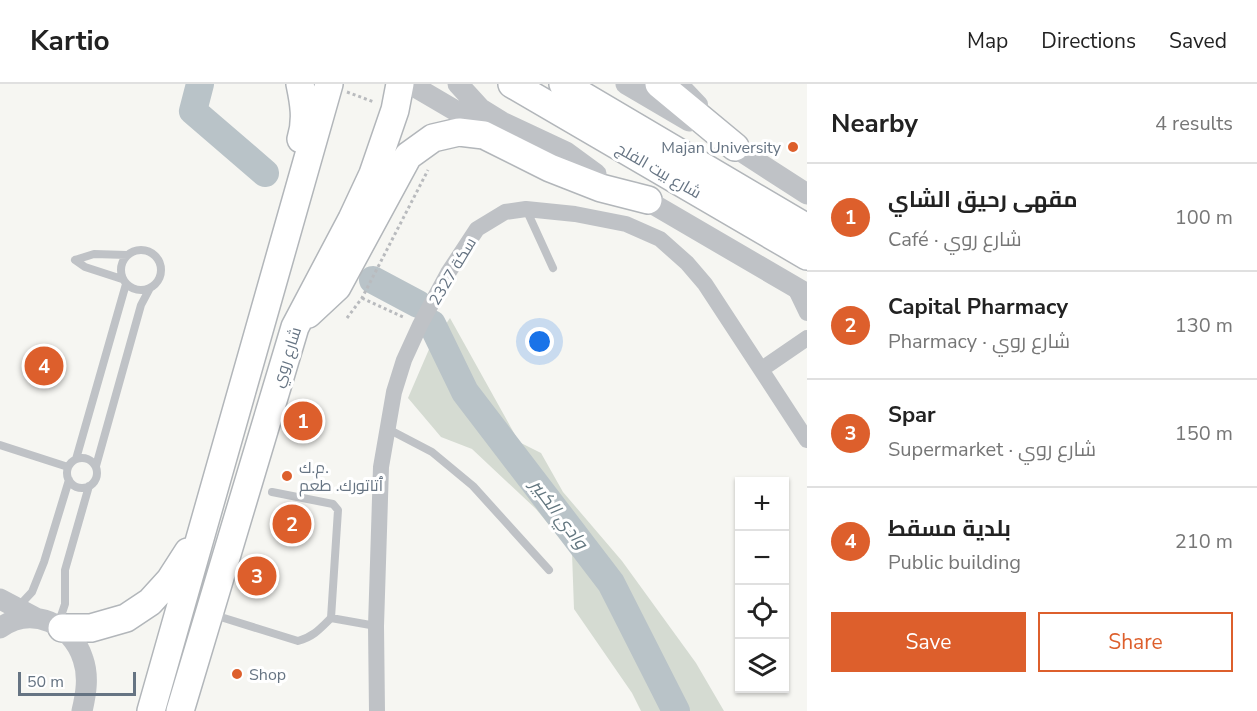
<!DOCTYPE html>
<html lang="en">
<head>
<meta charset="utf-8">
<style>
	body { margin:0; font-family:"Nunito Sans",Cairo,sans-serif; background:#f6f6f6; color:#222 }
	.controls { position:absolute; right:18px; bottom:18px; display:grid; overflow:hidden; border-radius:0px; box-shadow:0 2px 4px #0004 }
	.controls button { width:54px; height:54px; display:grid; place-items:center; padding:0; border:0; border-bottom:2px solid #e0e0e0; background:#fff; color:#222; font:30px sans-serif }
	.scale { position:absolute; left:18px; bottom:15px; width:118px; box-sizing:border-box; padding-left:6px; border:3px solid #667483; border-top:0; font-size:16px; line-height:21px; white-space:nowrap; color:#667483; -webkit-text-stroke:4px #fff; paint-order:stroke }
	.you { position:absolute; left:540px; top:258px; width:21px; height:21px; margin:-15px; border:4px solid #fff; border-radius:50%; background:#1a73e8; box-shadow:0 0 0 9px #1a73e833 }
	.badge { display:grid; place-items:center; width:39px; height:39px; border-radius:50%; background:#dd5f2c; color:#fff; font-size:20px; font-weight:700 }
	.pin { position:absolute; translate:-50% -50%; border:3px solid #fff; box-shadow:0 2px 6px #0006 }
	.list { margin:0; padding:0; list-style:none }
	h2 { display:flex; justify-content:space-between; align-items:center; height:78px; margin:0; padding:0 24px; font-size:26px }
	h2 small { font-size:20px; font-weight:400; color:#767676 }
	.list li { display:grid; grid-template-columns:39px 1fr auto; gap:18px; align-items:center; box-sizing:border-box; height:108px; padding:0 24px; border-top:2px solid #e0e0e0 }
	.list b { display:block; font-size:22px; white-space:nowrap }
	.list p { margin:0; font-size:20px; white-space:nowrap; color:#767676 }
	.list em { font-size:20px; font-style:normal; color:#767676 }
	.actions { display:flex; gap:12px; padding:18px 24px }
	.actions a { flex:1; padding:14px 0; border:2px solid #dd5f2c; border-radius:0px; text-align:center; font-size:21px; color:#dd5f2c }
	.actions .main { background:#dd5f2c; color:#fff }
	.icon { flex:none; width:33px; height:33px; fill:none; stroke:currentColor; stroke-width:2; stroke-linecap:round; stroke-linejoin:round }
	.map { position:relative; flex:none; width:807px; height:627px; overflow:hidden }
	header { display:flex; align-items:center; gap:36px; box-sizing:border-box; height:84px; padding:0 30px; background:#fff; border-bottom:2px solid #e0e0e0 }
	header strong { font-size:28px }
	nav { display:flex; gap:33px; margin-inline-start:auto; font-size:21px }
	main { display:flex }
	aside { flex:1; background:#fff }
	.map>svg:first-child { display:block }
	.green { fill:#d5dbd2 }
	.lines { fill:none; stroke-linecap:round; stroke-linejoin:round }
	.river { stroke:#b9c3c8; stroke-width:28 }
	.primary-casing { stroke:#b2b6ba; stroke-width:30 }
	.path { stroke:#b9bbbe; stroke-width:3; stroke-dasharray:3 3; stroke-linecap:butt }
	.service { stroke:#bfc2c6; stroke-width:8 }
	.minor { stroke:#bfc2c6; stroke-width:16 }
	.tertiary { stroke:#bfc2c6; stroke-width:21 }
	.primary { stroke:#fff; stroke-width:27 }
	.poi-dot { fill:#dd5f2c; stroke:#fff; stroke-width:2 }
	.labels { text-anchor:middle; stroke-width:6; stroke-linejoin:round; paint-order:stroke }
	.poi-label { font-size:16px; fill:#667483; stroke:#fff; text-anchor:start }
	.street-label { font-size:16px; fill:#667483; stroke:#fff }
	.water-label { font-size:18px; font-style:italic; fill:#62767f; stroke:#fff }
</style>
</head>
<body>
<header>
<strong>Kartio</strong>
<nav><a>Map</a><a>Directions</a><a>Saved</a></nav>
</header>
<main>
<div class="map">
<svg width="807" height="627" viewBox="0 0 807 627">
	<rect width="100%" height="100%" fill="#f6f6f2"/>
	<!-- green -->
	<path class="green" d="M450,234L519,358L541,369L563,408L622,477L696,579L724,627H641L632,609L574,525L572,469L536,425L472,365L441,353L408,314L430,263Z"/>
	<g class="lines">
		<!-- river -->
		<path class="river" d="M200,0L193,27L265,89
			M373,196L418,220
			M432,240L465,308L611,499L676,627"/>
		<!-- primary casing -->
		<g class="primary-casing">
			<path id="primary" d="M300,0C304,19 307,36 301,55
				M512,0L807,172
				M563,0L807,144
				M659,0L735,63
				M308,230L337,203L408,72L433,54L459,48L484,51L550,84L601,104L648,116
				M62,544H91L126,534L150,518L170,496L188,468
				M151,627L329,0
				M180,627L295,243L352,135L373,90L395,26L400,0"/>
		</g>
		<!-- path -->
		<path class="path" d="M347,8L374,18
			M362,214L405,234
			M347,234L362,214L428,86"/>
		<!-- service -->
		<path class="service" d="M526,125L553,184
			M121 186a20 20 0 1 1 40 0a20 20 0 1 1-40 0Z
			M75,176L94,170L127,171
			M75,176L85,183L122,195
			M388,345L432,368L473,402L549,486
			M0,361L68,383
			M67 389a15 15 0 1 1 30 0a15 15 0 1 1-30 0Z
			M76,375L126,200
			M96,382L141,221L150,204
			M272,408L333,420L338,426L331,534L376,542
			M17,524L32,508L44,478L69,396
			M211,530L298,557C313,553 320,545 331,534
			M58,541L65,520V486L89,402"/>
		<!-- minor -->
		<path class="minor" d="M681,0L700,20
			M794,202L807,229
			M762,285L807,254
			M377,627L376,542L381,383L394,308L404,276L420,241L448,189L477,145L505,128L526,125L575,130L626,140L660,155L687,179L705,200L807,356"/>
		<!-- tertiary -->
		<path class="tertiary" d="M410,0L468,34L497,47
			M458,0L481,25L502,38L566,68L596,90
			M626,0L689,37
			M722,55L807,110
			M634,109L807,210
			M0,515L36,534
			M0,544C32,521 72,540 83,575C89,592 86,610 82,627"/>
		<!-- primary -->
		<use href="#primary" class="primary"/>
	</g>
	<!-- markers -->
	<g class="poi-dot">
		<circle cx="793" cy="63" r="6"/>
		<circle cx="287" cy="392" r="6"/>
		<circle cx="237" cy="590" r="6"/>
	</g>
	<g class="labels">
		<!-- poi labels -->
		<g class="poi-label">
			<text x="781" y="69" text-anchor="end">Majan University</text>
			<text x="299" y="389">م.ك.<tspan x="299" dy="18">ٱتاتورك. طعم</tspan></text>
			<text x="249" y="596">Shop</text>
		</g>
		<!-- street labels -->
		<g class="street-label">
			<text transform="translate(659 86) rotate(30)" y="6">شارع بيت الفلج</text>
			<text transform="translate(452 187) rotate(-59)" y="6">سكة 2327</text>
			<text transform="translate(286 273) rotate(-72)" y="6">شارع روي</text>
		</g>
		<!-- water labels -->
		<g class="water-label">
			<text transform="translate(559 430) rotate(53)" y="6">وادي الكبير</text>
		</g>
	</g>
</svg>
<div class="controls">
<button>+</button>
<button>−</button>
<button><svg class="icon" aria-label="locate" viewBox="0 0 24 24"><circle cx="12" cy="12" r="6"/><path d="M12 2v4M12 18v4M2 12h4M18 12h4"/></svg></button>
<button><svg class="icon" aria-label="layers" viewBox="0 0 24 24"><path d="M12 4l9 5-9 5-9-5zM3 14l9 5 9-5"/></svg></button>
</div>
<div class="scale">50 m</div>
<div class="you"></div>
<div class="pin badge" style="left:303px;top:337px">1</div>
<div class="pin badge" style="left:292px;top:440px">2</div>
<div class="pin badge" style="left:257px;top:492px">3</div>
<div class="pin badge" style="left:44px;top:282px">4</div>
</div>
<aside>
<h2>Nearby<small>4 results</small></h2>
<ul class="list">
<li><span class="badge">1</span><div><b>مقهى رحيق الشاي</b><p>Café · شارع روي</p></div><em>100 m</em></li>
<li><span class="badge">2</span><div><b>Capital Pharmacy</b><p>Pharmacy · شارع روي</p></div><em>130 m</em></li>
<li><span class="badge">3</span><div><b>Spar</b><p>Supermarket · شارع روي</p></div><em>150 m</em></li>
<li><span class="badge">4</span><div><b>بلدية مسقط</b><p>Public building</p></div><em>210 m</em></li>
</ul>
<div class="actions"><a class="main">Save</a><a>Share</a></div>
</aside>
</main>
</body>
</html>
